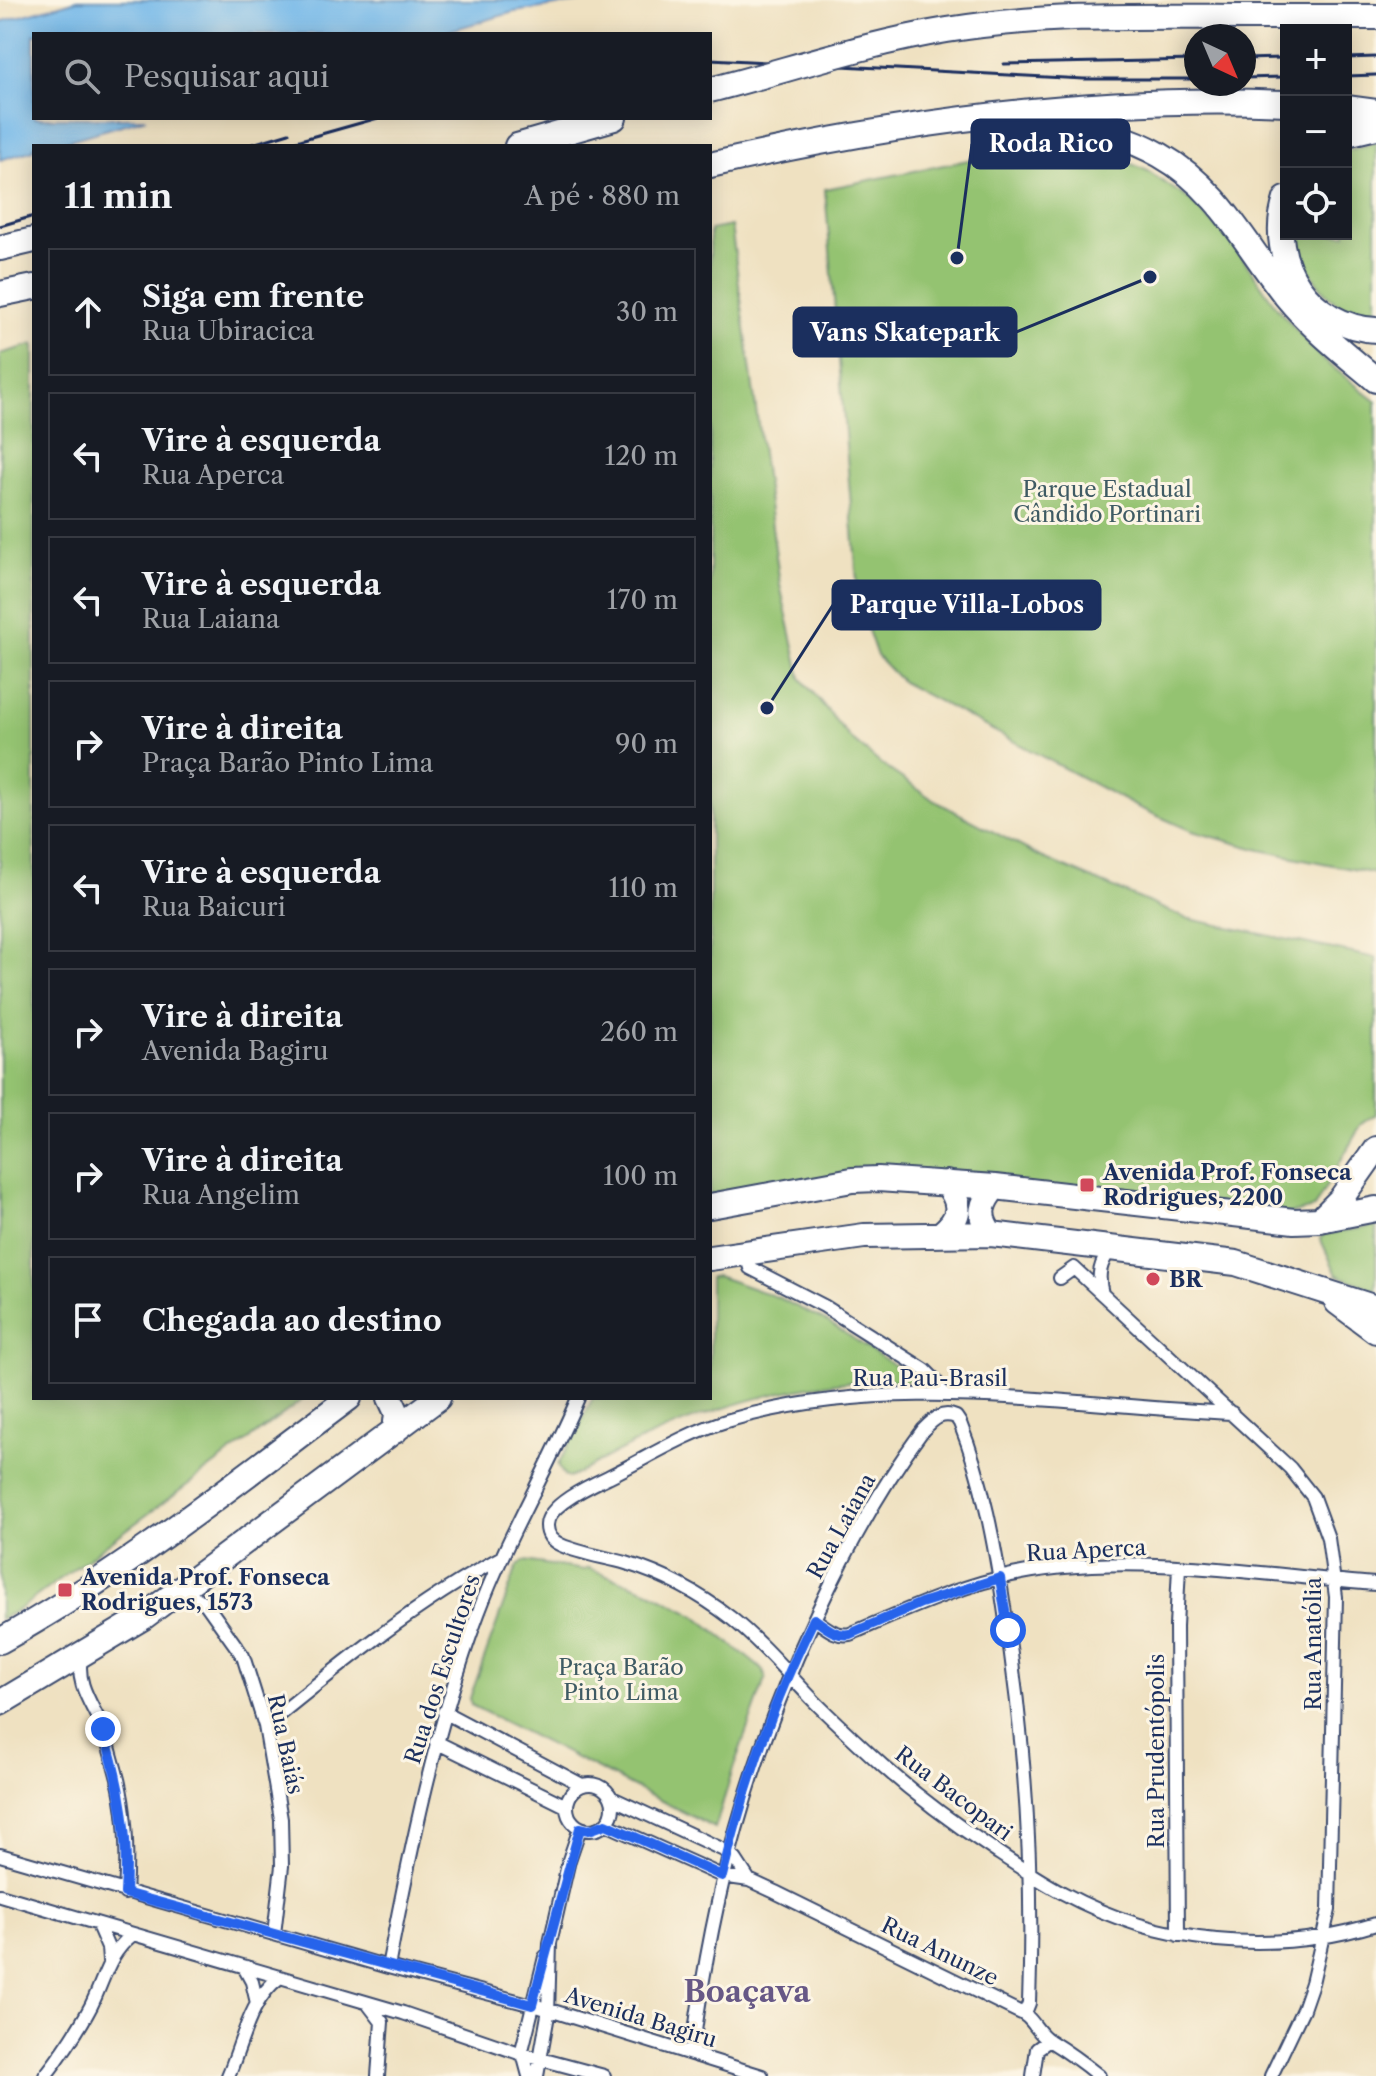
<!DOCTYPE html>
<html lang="pt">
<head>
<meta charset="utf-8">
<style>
	body { margin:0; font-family:"Libre Caslon Text",serif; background:#20242c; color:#f1f3f6 }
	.controls { position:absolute; right:24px; top:24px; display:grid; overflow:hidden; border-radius:0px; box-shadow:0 4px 20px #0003 }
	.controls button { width:72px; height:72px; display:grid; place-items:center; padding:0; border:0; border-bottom:2px solid #363941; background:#171b24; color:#f1f3f6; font:40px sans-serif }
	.compass { position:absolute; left:1184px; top:24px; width:72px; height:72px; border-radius:50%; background:#171b24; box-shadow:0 4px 20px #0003; rotate:136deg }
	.stop { position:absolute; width:24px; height:24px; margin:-18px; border:6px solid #2563eb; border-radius:50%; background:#fff }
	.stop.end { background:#2563eb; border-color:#fff; box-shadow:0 2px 8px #0008 }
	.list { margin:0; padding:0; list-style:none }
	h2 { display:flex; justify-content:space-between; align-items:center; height:104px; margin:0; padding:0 32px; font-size:34px }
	h2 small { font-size:26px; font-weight:400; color:#9ea1a6 }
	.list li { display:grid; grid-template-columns:52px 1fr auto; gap:24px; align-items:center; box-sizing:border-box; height:128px; margin:0 16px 16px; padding:0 16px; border:2px solid #363941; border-radius:0px }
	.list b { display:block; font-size:30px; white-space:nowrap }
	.list p { margin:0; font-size:26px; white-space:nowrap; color:#9ea1a6 }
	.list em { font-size:26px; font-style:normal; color:#9ea1a6 }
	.icon { flex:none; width:44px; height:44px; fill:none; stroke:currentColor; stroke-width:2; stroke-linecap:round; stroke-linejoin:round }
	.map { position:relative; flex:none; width:1376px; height:2076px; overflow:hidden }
	.search { position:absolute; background:#171b24; box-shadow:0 4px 20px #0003; left:32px; top:32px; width:680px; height:88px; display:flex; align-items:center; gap:20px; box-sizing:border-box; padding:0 28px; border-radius:0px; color:#9ea1a6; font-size:30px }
	.panel { position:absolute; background:#171b24; box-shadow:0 4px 20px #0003; left:32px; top:144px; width:680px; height:1256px; border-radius:0px }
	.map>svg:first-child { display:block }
	.green { fill:#94c371; stroke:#587968; stroke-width:2 }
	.water { fill:#72b7e9; stroke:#4673a4; stroke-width:2 }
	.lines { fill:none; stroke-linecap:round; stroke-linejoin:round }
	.street-casing { stroke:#3b4a6d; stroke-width:16 }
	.highway-casing { stroke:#3b4a6d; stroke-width:28 }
	.street { stroke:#fff; stroke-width:12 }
	.highway { stroke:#fff; stroke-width:24 }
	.rail { stroke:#1b2f5e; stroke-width:3 }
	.highway-bridge-casing { stroke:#3b4a6d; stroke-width:28; stroke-linecap:butt }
	.highway-bridge { stroke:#fff; stroke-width:24 }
	.route { stroke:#2563eb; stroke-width:10 }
	.poi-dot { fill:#d1495b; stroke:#fcf5e5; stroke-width:3 }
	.labels { text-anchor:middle; stroke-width:6; stroke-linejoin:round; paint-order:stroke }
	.park-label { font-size:22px; fill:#3f5b64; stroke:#fcf5e5 }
	.poi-label { font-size:22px; font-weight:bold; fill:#1b2f5e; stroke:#fcf5e5; text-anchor:start }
	.street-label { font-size:22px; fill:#1b2f5e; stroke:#fcf5e5 }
	.district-label { font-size:30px; font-weight:bold; fill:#675886; stroke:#fcf5e5 }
	.leader { fill:none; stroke:#1b2f5e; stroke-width:3 }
	.callout-dot { fill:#1b2f5e; stroke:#fcf5e5; stroke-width:3 }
	.callout { fill:#1b2f5e; stroke:#1b2f5e; stroke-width:3 }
	.callout-label { font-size:24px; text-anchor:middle; font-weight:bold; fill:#fff }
</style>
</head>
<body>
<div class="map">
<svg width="1376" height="2076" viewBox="0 0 1376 2076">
	<rect width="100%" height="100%" fill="#fcf5e5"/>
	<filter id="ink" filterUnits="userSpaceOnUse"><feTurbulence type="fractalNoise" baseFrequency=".0125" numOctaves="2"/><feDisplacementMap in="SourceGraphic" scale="16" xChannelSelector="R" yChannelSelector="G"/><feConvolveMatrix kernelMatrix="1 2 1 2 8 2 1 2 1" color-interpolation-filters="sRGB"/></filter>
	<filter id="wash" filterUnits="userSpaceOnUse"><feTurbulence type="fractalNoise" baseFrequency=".006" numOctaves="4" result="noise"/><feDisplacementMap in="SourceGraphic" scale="32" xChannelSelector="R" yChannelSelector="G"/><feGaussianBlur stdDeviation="1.8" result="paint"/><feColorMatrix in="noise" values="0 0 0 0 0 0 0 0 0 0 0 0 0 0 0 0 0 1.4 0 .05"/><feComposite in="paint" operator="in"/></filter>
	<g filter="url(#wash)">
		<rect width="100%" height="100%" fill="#efe1c1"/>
		<!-- green -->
		<path class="green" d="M1376,142V316C1329,314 1310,278 1297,238V234H1346V151Z
			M1063,148L1101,152L1144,169L1190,200L1232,243L1278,309L1321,358L1376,401V874L1260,850L1192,831L1135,806L902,682L877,656L859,604L825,189L998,154Z
			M731,226L780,585L801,678L849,737L881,764L935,801L1041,857L1185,918L1376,958V1114L1361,1125L1314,1208L1289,1214L961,1179L710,1201V230Z
			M34,344V1398H305L18,1610L0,1619V354Z
			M1376,1226V1290L1337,1275L1320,1238L1325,1234Z
			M717,1276L777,1297L828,1322L920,1382C830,1373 733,1400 651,1436C625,1447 600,1462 575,1475L569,1478L564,1476L558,1465L593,1398H710V1277Z
			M524,1561L584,1570L588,1568L647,1590L695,1615L763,1670L766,1677L734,1766L715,1828L471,1705L470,1698L517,1567Z"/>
		<!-- water -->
		<path class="water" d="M77,0H597L514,12L438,34H34V118H146L49,146H34V150L0,160V22Z"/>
	</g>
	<g filter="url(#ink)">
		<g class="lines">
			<!-- street casing -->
			<g class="street-casing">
				<path id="street" d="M745,1252L750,1268L824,1306L925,1370L935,1380L943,1394
					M1060,1278L1074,1268L1290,1468L1313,1497L1328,1538L1336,1597L1329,1910L1312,1983L1303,2009L1271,2076
					M1102,1294C1097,1274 1100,1264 1111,1248
					M1232,1413C1063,1405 892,1372 726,1421C686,1433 647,1458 610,1476C593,1484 546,1505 547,1526C547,1535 552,1541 561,1545C581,1554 605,1557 626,1563C665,1575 699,1593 731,1618C762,1643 787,1673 815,1702C837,1724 860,1745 883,1766C917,1796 953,1823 991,1848C1015,1864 1038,1880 1063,1893C1159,1945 1272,1956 1376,1924
					M181,1589L206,1604L243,1656L265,1726L281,1819L282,1866L274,1934
					M814,1619C826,1627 836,1637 850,1634C899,1613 947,1591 999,1578C1117,1548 1256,1575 1376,1584
					M81,1657C76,1685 91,1702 102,1727C108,1740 111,1755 115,1768C127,1809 128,1851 125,1893
					M444,1712L582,1785
					M265,1726C340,1665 416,1603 502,1557
					M436,1742L566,1806
					M567 1807a23 23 0 1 1 46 0a23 23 0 1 1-46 0Z
					M612,1798L728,1852L736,1860L749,1880
					M606,1824L722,1876L749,1880L775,1892L1017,2011C1033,2016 1036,2033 1050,2041C1068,2052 1083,2063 1099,2076
					M0,1855L388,1967L540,2007L762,2076
					M0,1895L403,2013L522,2054L604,2076
					M98,1925L108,1948L109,1961
					M1178,1935L1176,1626L1179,1567
					M388,1967C411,1847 435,1729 478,1614C506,1539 547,1471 578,1398
					M245,1969L252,1982L257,2003
					M369,2005L382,2022L378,2076
					M692,2053C713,1892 748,1760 817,1613C847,1549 881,1486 923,1430C933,1420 941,1411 956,1417L960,1423C983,1480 995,1546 1004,1607C1025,1739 1034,1870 1029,2003L1025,2013
					M45,2076C62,2054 78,2031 91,2006C104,1980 108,1954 132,1935
					M228,2076C242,2044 250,1999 279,1978
					M529,2076L522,2050L545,1957
					M537,2076L548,2015L550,1943L569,1860L580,1828
					M1033,2076L1037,2049L1048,2041"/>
			</g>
			<!-- highway casing -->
			<g class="highway-casing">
				<path id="highway" d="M1264,17H1376
					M1346,108L1376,112
					M1044,118C1084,127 1124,134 1160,155C1219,188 1246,246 1286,296C1313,329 1344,353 1376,380
					M1346,134L1376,127
					M517,146L614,118
					M710,165C897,122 1094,95 1286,103
					M1286,199C1265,262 1311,327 1376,330
					M0,248L34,240
					M0,294L34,287
					M710,1206L852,1180L878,1179L995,1187L1294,1221L1320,1220L1376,1209
					M1320,1220L1340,1200L1376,1149
					M941,1234C962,1217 962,1203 946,1183
					M991,1234C977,1216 981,1203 995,1187
					M710,1258L864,1236L991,1234L1236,1263L1376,1308
					M1337,1302L1376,1331
					M390,1398L397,1413L395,1431
					M0,1641C124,1572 235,1483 349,1398
					M0,1703L142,1618L438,1398"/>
			</g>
			<!-- street -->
			<use href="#street" class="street"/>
			<!-- highway -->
			<use href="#highway" class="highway"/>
			<!-- rail -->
			<path class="rail" d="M1346,58L1376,57
				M710,59L1084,79H1196
				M1244,59L1286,58
				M1004,64L1196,60
				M1346,76L1376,75
				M1244,78L1286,77
				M246,146L289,133
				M279,146L378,118
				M0,226L34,216"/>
			<!-- highway-bridge casing -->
			<g class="highway-bridge-casing">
				<path id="highway-bridge" d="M710,90C788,70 867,43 947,30C1052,13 1158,17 1264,17"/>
			</g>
			<!-- highway-bridge -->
			<use href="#highway-bridge" class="highway-bridge"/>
		</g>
	</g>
	<g class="lines" filter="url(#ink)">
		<!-- route -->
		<path class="route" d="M103,1729C120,1784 129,1835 125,1893L532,2005L580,1828L589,1830L606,1824L722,1876C744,1787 773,1701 814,1619C826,1627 836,1637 850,1634L921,1603L1000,1578L1008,1630"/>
	</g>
	<!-- markers -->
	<g class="poi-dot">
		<rect x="1079" y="1177" width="16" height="16" rx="4"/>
		<circle cx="1153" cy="1279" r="8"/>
		<rect x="57" y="1582" width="16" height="16" rx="4"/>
	</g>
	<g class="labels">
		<!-- park labels -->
		<g class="park-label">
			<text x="1107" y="497">Parque Estadual<tspan x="1107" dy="25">Cândido Portinari</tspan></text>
			<text x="621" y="1675">Praça Barão<tspan x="621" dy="25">Pinto Lima</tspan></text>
		</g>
		<!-- poi labels -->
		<g class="poi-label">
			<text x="1103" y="1180">Avenida Prof. Fonseca<tspan x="1103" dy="25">Rodrigues, 2200</tspan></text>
			<text x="1169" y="1287">BR</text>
			<text x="81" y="1585">Avenida Prof. Fonseca<tspan x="81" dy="25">Rodrigues, 1573</tspan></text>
		</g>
		<!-- street labels -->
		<g class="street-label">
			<text x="930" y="1386">Rua Pau-Brasil</text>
			<text transform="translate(841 1526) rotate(-61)" y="8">Rua Laiana</text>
			<text transform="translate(1086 1550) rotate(-3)" y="8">Rua Aperca</text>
			<text transform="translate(1313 1644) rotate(-90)" y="8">Rua Anatólia</text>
			<text transform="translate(442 1669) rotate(-72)" y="8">Rua dos Escultores</text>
			<text transform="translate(286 1744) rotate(78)" y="8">Rua Baiás</text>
			<text transform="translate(1156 1751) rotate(-90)" y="8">Rua Prudentópolis</text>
			<text transform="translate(954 1793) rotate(37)" y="8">Rua Bacopari</text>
			<text transform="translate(940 1951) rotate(26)" y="8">Rua Anunze</text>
			<text transform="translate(641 2017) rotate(17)" y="8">Avenida Bagiru</text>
		</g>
		<!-- district labels -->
		<g class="district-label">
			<text x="747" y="2002">Boaçava</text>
		</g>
	</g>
	<!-- callouts -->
	<path class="leader" d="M957 258L972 144M1150 277L1016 332M767 708L833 605"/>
	<g class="callout-dot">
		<circle cx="957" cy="258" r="8"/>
		<circle cx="1150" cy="277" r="8"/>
		<circle cx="767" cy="708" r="8"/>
	</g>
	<g class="callout">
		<rect x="972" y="120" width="157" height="48" rx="8"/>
		<rect x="794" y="308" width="222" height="48" rx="8"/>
		<rect x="833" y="581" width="267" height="48" rx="8"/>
	</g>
	<g class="callout-label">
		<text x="1051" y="152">Roda Rico</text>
		<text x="905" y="341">Vans Skatepark</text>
		<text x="967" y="613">Parque Villa-Lobos</text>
	</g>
</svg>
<div class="controls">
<button>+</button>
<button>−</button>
<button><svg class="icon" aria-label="locate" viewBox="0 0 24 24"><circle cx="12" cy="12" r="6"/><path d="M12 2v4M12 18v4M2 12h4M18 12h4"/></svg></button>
</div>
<svg class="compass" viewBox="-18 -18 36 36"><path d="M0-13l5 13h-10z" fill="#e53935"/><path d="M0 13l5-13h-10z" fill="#9ea1a6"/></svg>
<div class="stop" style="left:1008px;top:1630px"></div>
<div class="stop end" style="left:103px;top:1729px"></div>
<div class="search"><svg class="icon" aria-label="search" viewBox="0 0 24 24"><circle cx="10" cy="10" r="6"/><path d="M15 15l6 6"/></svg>Pesquisar aqui</div>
<section class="panel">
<h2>11 min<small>A pé · 880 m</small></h2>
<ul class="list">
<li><svg class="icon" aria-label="ahead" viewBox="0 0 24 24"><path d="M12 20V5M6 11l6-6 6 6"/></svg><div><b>Siga em frente</b><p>Rua Ubiracica</p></div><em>30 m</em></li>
<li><svg class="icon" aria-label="left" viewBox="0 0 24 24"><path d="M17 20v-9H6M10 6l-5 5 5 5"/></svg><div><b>Vire à esquerda</b><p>Rua Aperca</p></div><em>120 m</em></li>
<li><svg class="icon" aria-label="left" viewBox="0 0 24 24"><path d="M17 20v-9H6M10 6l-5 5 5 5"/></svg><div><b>Vire à esquerda</b><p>Rua Laiana</p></div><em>170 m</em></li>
<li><svg class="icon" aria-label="right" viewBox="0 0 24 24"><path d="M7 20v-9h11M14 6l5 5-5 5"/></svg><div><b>Vire à direita</b><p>Praça Barão Pinto Lima</p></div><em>90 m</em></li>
<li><svg class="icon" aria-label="left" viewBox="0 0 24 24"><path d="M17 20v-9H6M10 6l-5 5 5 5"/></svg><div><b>Vire à esquerda</b><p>Rua Baicuri</p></div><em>110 m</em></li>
<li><svg class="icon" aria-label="right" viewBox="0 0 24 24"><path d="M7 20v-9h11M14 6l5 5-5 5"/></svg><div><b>Vire à direita</b><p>Avenida Bagiru</p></div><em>260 m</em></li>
<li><svg class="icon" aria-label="right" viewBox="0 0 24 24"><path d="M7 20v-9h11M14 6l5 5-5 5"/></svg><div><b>Vire à direita</b><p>Rua Angelim</p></div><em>100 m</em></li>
<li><svg class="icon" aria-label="arrive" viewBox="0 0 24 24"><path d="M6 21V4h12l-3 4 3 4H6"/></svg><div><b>Chegada ao destino</b></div></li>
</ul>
</section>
</div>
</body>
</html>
